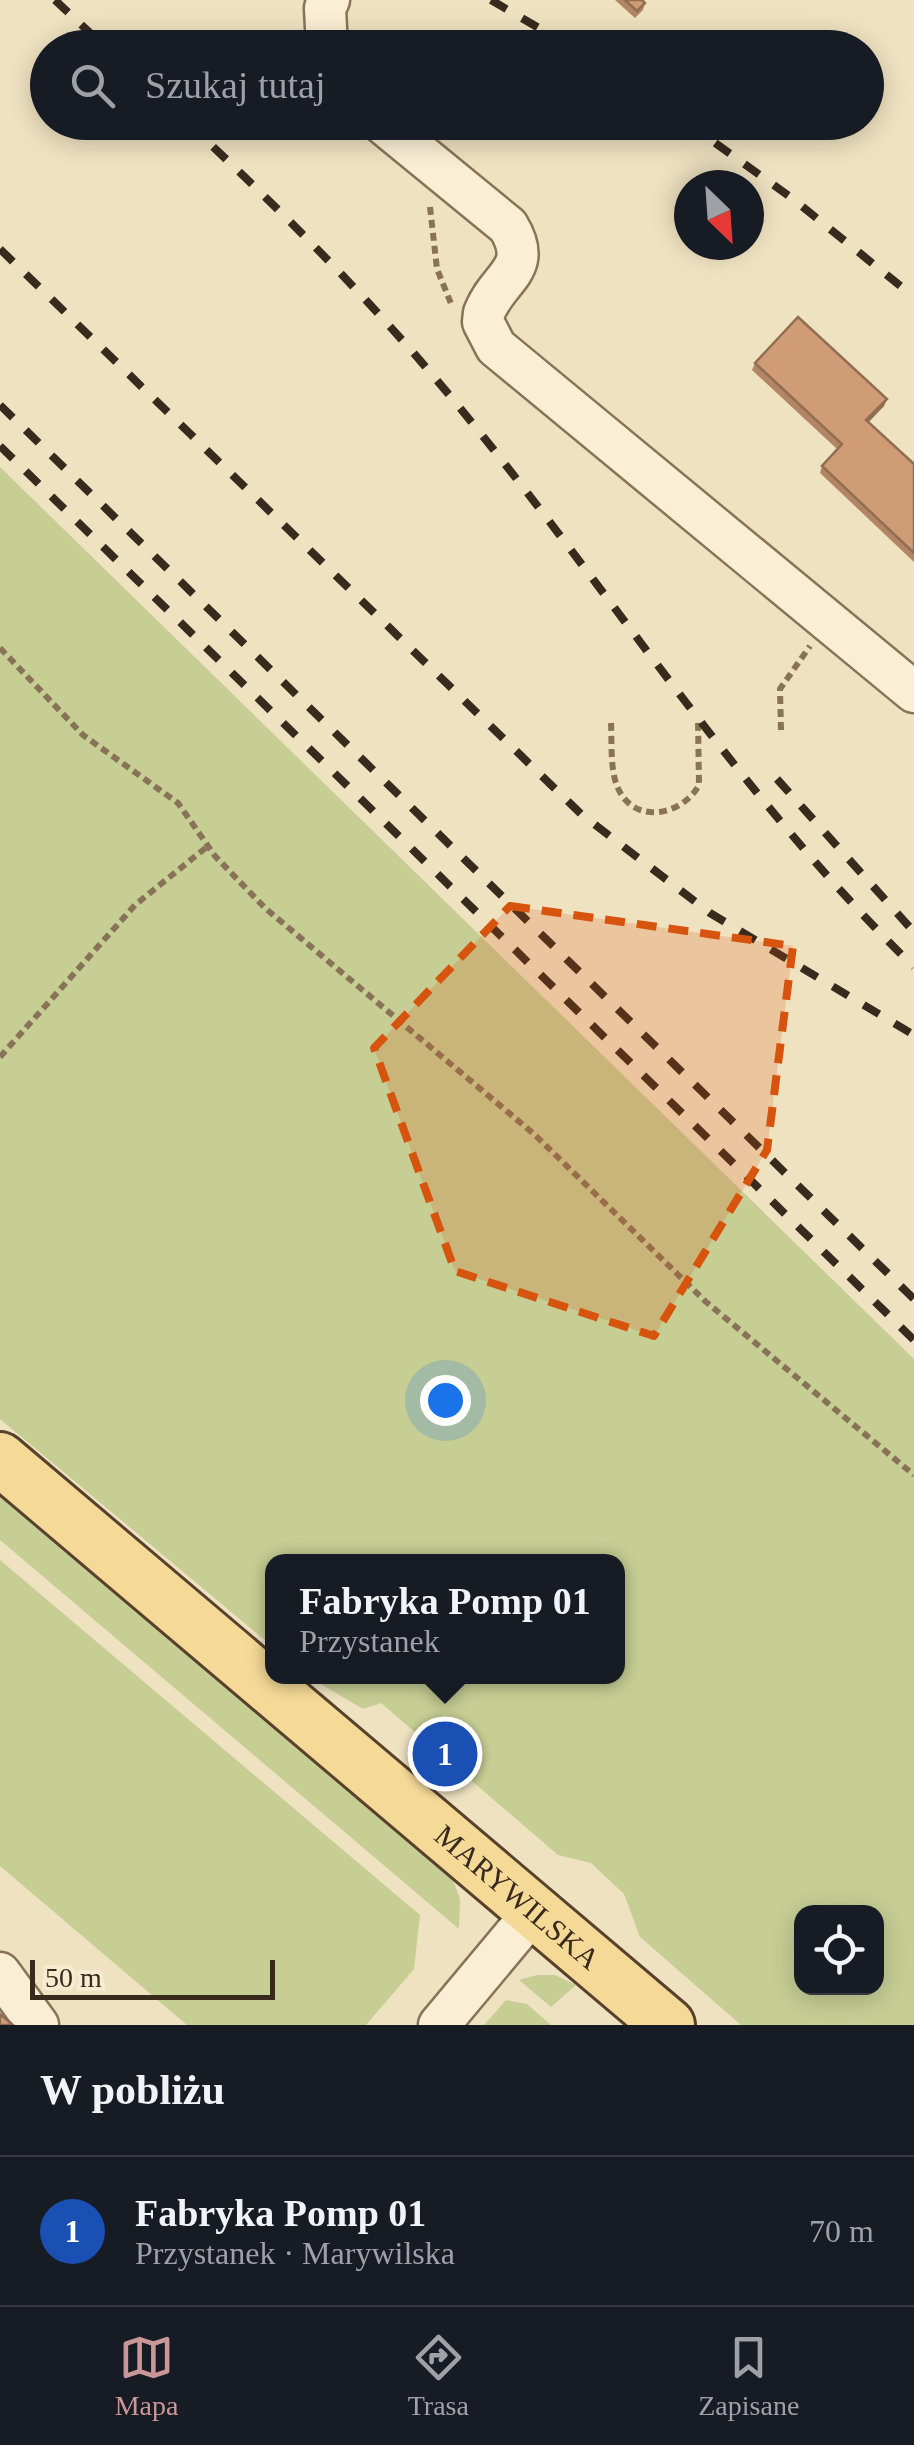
<!DOCTYPE html>
<html lang="pl">
<head>
<meta charset="utf-8">
<style>
	body { margin:0; font-family:"Times New Roman",serif; background:#242831; color:#f1f3f6 }
	.controls { position:absolute; right:30px; bottom:30px; display:grid; overflow:hidden; border-radius:20px; box-shadow:0 5px 25px #0003 }
	.controls button { width:90px; height:90px; display:grid; place-items:center; padding:0; border:0; border-bottom:2px solid #363941; background:#171b24; color:#f1f3f6; font:50px sans-serif }
	.compass { position:absolute; left:674px; top:170px; width:90px; height:90px; border-radius:50%; background:#171b24; box-shadow:0 5px 25px #0003; rotate:155deg }
	.scale { position:absolute; left:30px; bottom:25px; width:245px; box-sizing:border-box; padding-left:10px; border:5px solid #382a1d; border-top:0; font-size:28px; line-height:35px; white-space:nowrap; color:#382a1d; -webkit-text-stroke:8px #f7ecd0; paint-order:stroke }
	.you { position:absolute; left:445px; top:1400px; width:35px; height:35px; margin:-25px; border:8px solid #fff; border-radius:50%; background:#1a73e8; box-shadow:0 0 0 15px #1a73e833 }
	.badge { display:grid; place-items:center; width:65px; height:65px; border-radius:50%; background:#ca9798; color:#fff; font-size:32px; font-weight:700 }
	.pin { position:absolute; translate:-50% -50%; border:5px solid #fff; box-shadow:0 2px 10px #0006 }
	.popup { position:absolute; left:265px; top:1554px; width:360px; height:130px; box-sizing:border-box; display:grid; place-content:center; border-radius:20px; background:#171b24; filter:drop-shadow(0 2px 8px #0005); font-size:32px; white-space:nowrap; color:#9ea1a6 }
	.popup b { font-size:38px; color:#f1f3f6 }
	.popup::after { content:''; position:absolute; left:50%; top:100%; margin-left:-20px; border:20px solid transparent; border-top-color:#171b24 }
	.list { margin:0; padding:0; list-style:none }
	h2 { display:flex; justify-content:space-between; align-items:center; height:130px; margin:0; padding:0 40px; font-size:42px }
	h2 small { font-size:32px; font-weight:400; color:#9ea1a6 }
	.list li { display:grid; grid-template-columns:65px 1fr auto; gap:30px; align-items:center; box-sizing:border-box; height:150px; padding:0 40px; border-top:2px solid #363941 }
	.list b { display:block; font-size:38px; white-space:nowrap }
	.list p { margin:0; font-size:32px; white-space:nowrap; color:#9ea1a6 }
	.list em { font-size:32px; font-style:normal; color:#9ea1a6 }
	.icon { flex:none; width:55px; height:55px; fill:none; stroke:currentColor; stroke-width:2; stroke-linecap:round; stroke-linejoin:round }
	.map { position:relative; flex:none; width:914px; height:2025px; overflow:hidden }
	.search { position:absolute; background:#171b24; box-shadow:0 5px 25px #0003; left:30px; right:30px; top:30px; height:110px; display:flex; align-items:center; gap:25px; box-sizing:border-box; padding:0 35px; border-radius:55px; color:#9ea1a6; font-size:38px }
	.sheet { height:280px; background:#171b24 }
	nav { display:flex; justify-content:space-around; align-items:center; box-sizing:border-box; height:140px; border-top:2px solid #363941; background:#171b24; font-size:28px; color:#9ea1a6 }
	nav a { display:grid; justify-items:center; gap:5px }
	nav .on { color:#ca9798 }
	.map>svg:first-child { display:block }
	.green { fill:#c6ce94; fill-rule:evenodd }
	.lines { fill:none; stroke-linecap:round; stroke-linejoin:round }
	.minor-casing { stroke:#897358; stroke-width:45 }
	.major-casing { stroke:#57412c; stroke-width:58 }
	.path { stroke:#897358; stroke-width:6; stroke-dasharray:8 5; stroke-linecap:butt }
	.minor { stroke:#faefd4; stroke-width:40 }
	.major { stroke:#f4d997; stroke-width:52 }
	.rail { stroke:#382a1d; stroke-width:8; stroke-dasharray:18 18; stroke-linecap:butt }
	.wall { fill:#b28665 }
	.shaded-wall { fill:#916d52 }
	.building { fill:#cf9c75; stroke:#916d52; stroke-width:2.5 }
	.marked { fill:#d6540e; fill-opacity:0.2; stroke:#d6540e; stroke-width:8; stroke-dasharray:20 12; stroke-linejoin:round }
	.labels { text-anchor:middle; stroke-width:8; stroke-linejoin:round; paint-order:stroke }
	.street-label { font-size:30px; fill:#382a1d; stroke:#f7ecd0 }
</style>
</head>
<body>
<div class="map">
<svg width="914" height="2025" viewBox="0 0 914 2025">
	<rect width="100%" height="100%" fill="#efe2c1"/>
	<!-- green -->
	<path class="green" d="M0,467L914,1359V2025H741L640,1937L624,1894L591,1863L558,1855L381,1703L363,1709L309,1677L618,1676V1562H272V1646L0,1419ZM876,1912V1988H802V1912Z
		M0,1494L452,1877L460,1899L459,1929L0,1540Z
		M0,1560L420,1915L414,1969L366,2025H187L0,1866Z
		M537,1975H555L576,1985L551,2007L519,1980Z
		M506,2000L527,2004L551,2025H484Z"/>
	<g class="lines">
		<!-- minor casing -->
		<g class="minor-casing">
			<path id="minor" d="M327,48L325,8L329,0
				M381,122L508,226C535,270 498,276 484,313L483,322L496,347L914,692
				M0,1973L38,2025
				M439,2025L535,1910"/>
		</g>
		<!-- major casing -->
		<g class="major-casing">
			<g id="major">
				<path id="s1" d="M0,1459L668,2025"/>
			</g>
		</g>
		<!-- path -->
		<path class="path" d="M430,207L437,269L452,306
			M0,648L83,735L178,803L215,856L265,908L534,1134L705,1301L914,1475
			M611,723C612,743 610,768 617,786C633,826 682,816 699,785L698,720
			M781,730L780,689L810,646
			M0,1057L135,905L208,846"/>
		<!-- minor -->
		<use href="#minor" class="minor"/>
		<!-- major -->
		<use href="#major" class="major"/>
		<!-- rail -->
		<path class="rail" d="M55,0L106,48
			M491,0L573,48
			M187,122C274,204 358,287 435,378C599,572 732,789 914,967
			M686,122L793,199L914,297
			M0,249L581,814L710,913L914,1035
			M0,405L914,1299
			M0,446L914,1340
			M777,779L914,932"/>
	</g>
	<!-- wall -->
	<path class="wall" d="M615,0H642L645,3L643,10L635,18Z
		M755,363L884,406L868,422L914,464V562L820,473L822,466L837,449L752,370Z"/>
	<!-- shaded-wall -->
	<path class="shaded-wall" d="M887,399L884,406L864,427L866,420Z"/>
	<!-- building -->
	<path class="building" d="M625,0H642L645,3L637,11Z
		M798,317L887,399L866,420L914,464V553L822,466L842,444L755,363Z
		M0,2014L13,2025H0Z"/>
	<!-- marked area -->
	<path class="marked" d="M510,906L793,946L767,1150L654,1336L455,1271L374,1048Z"/>
	<g class="labels">
		<!-- street labels -->
		<g class="street-label">
			<text dy="10" stroke="none"><textPath href="#s1" startOffset="678">MARYWILSKA</textPath></text>
		</g>
	</g>
</svg>
<div class="controls">
<button><svg class="icon" aria-label="locate" viewBox="0 0 24 24"><circle cx="12" cy="12" r="6"/><path d="M12 2v4M12 18v4M2 12h4M18 12h4"/></svg></button>
</div>
<svg class="compass" viewBox="-18 -18 36 36"><path d="M0-13l5 13h-10z" fill="#e53935"/><path d="M0 13l5-13h-10z" fill="#9ea1a6"/></svg>
<div class="scale">50 m</div>
<div class="you"></div>
<div class="pin badge" style="left:445px;top:1754px;background:#1a4fb4">1</div>
<div class="popup"><b>Fabryka Pomp 01</b>Przystanek</div>
<div class="search"><svg class="icon" aria-label="search" viewBox="0 0 24 24"><circle cx="10" cy="10" r="6"/><path d="M15 15l6 6"/></svg>Szukaj tutaj</div>
</div>
<section class="sheet">
<h2>W pobliżu<small></small></h2>
<ul class="list">
<li><span class="badge" style="background:#1a4fb4">1</span><div><b>Fabryka Pomp 01</b><p>Przystanek · Marywilska</p></div><em>70 m</em></li>
</ul>
</section>
<nav>
<a class="on"><svg class="icon" aria-label="map" viewBox="0 0 24 24"><path d="M3 6l6-2 6 2 6-2v14l-6 2-6-2-6 2zM9 4v14M15 6v14"/></svg>Mapa</a>
<a><svg class="icon" aria-label="directions" viewBox="0 0 24 24"><path d="M12 3l9 9-9 9-9-9zM9 14v-3h6M13 9l2 2-2 2"/></svg>Trasa</a>
<a><svg class="icon" aria-label="saved" viewBox="0 0 24 24"><path d="M7 4h10v16l-5-4-5 4z"/></svg>Zapisane</a>
</nav>
</body>
</html>
